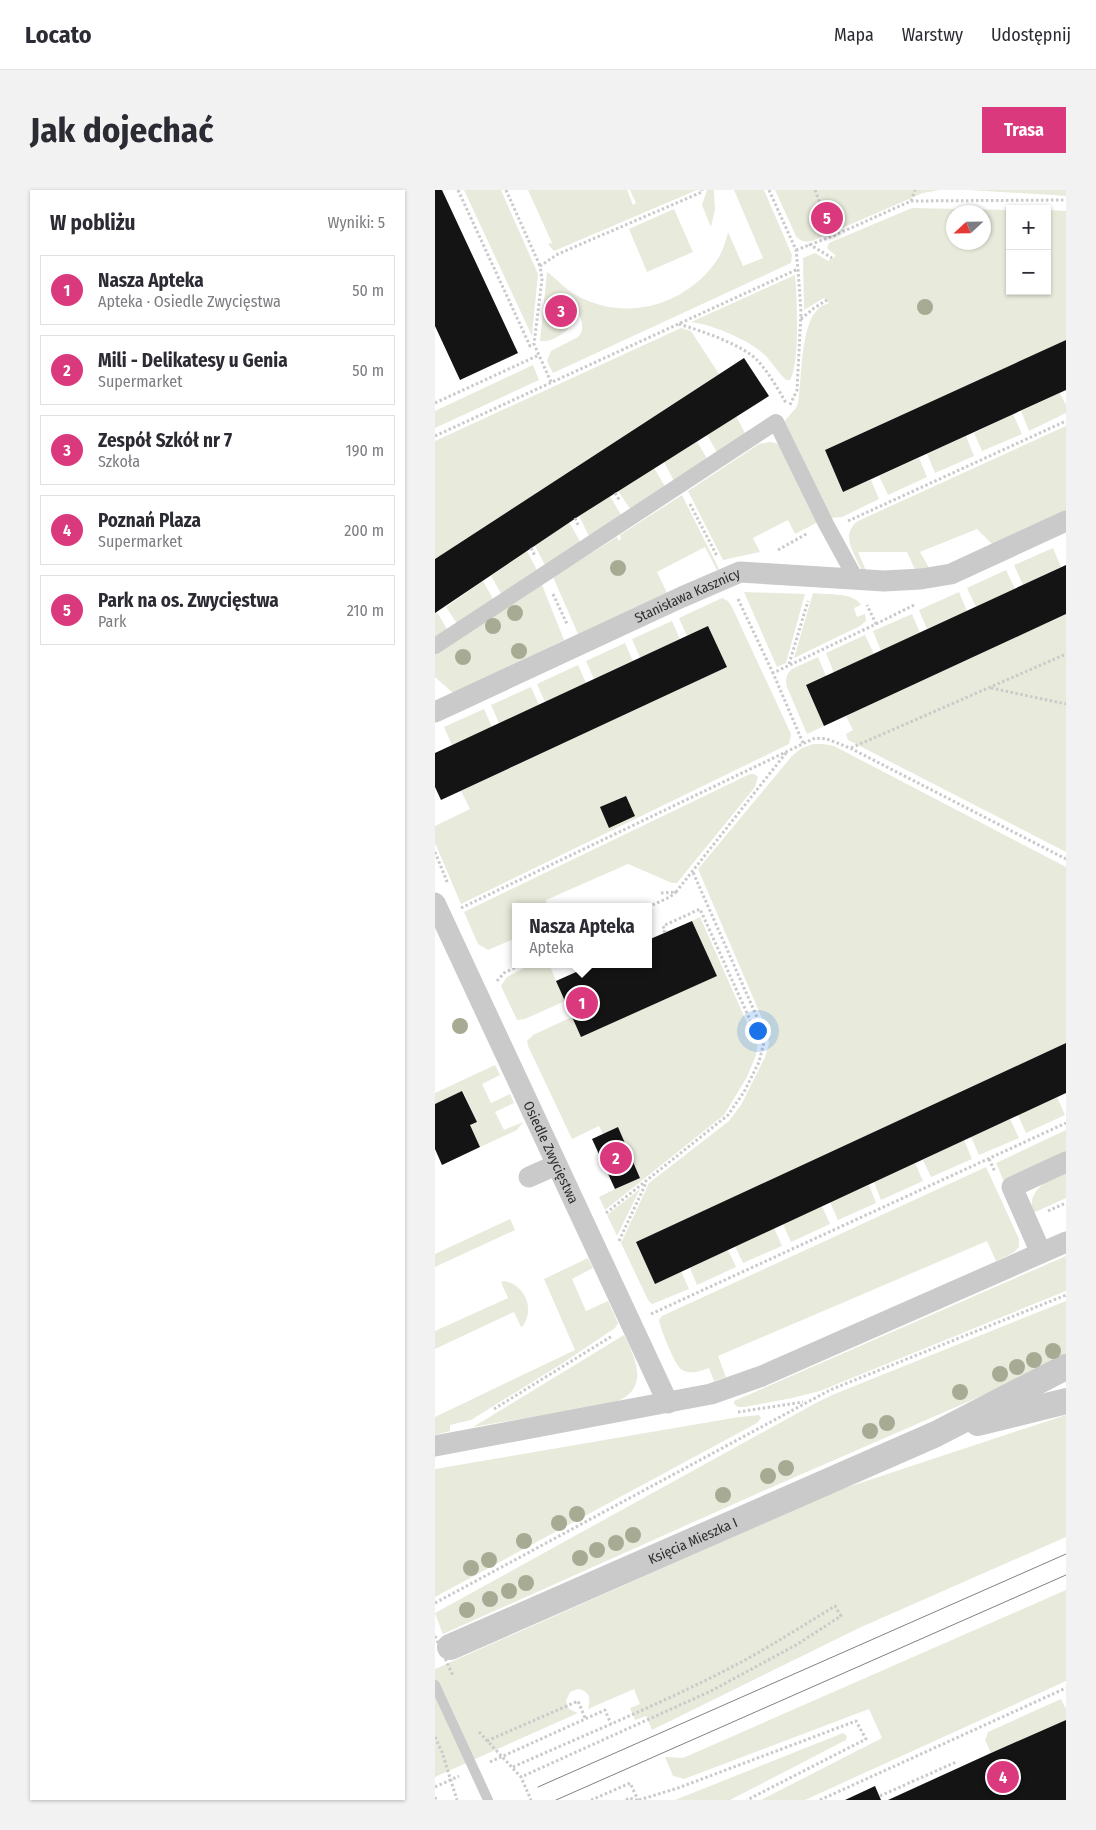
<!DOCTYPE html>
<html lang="pl">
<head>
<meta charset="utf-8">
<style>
	body { margin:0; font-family:"Fira Sans Condensed",sans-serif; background:#f2f2f3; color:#2b2b33 }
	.controls { position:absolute; right:15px; top:15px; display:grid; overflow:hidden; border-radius:0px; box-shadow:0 1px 4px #0004 }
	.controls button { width:45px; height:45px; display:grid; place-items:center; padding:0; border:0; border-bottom:1px solid #e1e1e2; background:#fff; color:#2b2b33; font:25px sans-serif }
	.compass { position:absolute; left:511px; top:15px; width:45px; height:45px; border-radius:50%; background:#fff; box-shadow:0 1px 4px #0004; rotate:248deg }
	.you { position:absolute; left:322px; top:840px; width:18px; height:18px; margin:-12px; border:4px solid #fff; border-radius:50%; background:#1a73e8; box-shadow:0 0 0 8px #1a73e833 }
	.badge { display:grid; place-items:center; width:32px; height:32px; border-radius:50%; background:#da397d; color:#fff; font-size:16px; font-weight:700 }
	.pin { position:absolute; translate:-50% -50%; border:2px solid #fff; box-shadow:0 1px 5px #0006 }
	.popup { position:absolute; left:77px; top:713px; width:140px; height:65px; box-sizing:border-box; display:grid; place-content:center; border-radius:0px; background:#fff; filter:drop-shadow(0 1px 4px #0005); font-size:16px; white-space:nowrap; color:#7c7c81 }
	.popup b { font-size:19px; color:#2b2b33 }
	.popup::after { content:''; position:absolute; left:50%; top:100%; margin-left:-10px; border:10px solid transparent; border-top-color:#fff }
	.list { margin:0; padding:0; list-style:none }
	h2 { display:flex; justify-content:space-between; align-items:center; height:65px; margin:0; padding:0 20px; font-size:21px }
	h2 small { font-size:16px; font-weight:400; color:#7c7c81 }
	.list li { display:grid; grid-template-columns:32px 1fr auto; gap:15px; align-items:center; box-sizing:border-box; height:70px; margin:0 10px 10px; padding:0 10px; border:1px solid #e1e1e2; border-radius:0px }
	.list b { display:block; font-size:19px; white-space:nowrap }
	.list p { margin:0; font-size:16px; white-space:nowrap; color:#7c7c81 }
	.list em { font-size:16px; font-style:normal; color:#7c7c81 }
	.map { position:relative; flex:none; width:631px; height:1610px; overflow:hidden; border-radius:0px }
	header { display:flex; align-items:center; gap:30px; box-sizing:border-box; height:70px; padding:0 25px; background:#fff; border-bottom:1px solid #e1e1e2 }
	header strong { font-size:24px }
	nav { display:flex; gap:28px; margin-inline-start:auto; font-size:18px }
	.intro { display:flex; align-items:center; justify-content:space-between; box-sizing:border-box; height:120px; padding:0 30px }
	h1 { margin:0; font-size:35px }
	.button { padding:12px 22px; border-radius:0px; background:#da397d; color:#fff; font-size:18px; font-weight:700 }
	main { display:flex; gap:30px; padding:0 30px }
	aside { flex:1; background:#fff; border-radius:0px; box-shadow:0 1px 4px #0004 }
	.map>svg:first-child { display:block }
	.green { fill:#e8eadb; fill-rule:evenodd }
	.building { fill:#141414 }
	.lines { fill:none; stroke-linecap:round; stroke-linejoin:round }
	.path { stroke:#cacaca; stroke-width:3; stroke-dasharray:2.5 2.5; stroke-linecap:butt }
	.pedestrian { stroke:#cacaca; stroke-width:16 }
	.minor { stroke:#cacaca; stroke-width:21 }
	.tertiary { stroke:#cacaca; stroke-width:26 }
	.tram { stroke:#828282; stroke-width:1 }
	.path-bridge { stroke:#cacaca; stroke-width:3; stroke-dasharray:2.5 2.5; stroke-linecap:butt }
	.service-bridge { stroke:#cacaca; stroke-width:10 }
	.tree { fill:#a7ab94 }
	.labels { text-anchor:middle; stroke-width:5; stroke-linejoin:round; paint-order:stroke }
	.street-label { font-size:14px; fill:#2d2d2d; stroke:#fff }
</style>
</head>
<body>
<header>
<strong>Locato</strong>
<nav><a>Mapa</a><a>Warstwy</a><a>Udostępnij</a></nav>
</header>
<div class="intro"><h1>Jak dojechać</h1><a class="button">Trasa</a></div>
<main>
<aside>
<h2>W pobliżu<small>Wyniki: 5</small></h2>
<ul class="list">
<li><span class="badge">1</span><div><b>Nasza Apteka</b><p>Apteka · Osiedle Zwycięstwa</p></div><em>50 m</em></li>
<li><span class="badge">2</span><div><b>Mili - Delikatesy u Genia</b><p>Supermarket</p></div><em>50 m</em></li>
<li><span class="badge">3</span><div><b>Zespół Szkół nr 7</b><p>Szkoła</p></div><em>190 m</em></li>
<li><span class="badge">4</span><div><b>Poznań Plaza</b><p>Supermarket</p></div><em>200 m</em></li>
<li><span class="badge">5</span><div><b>Park na os. Zwycięstwa</b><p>Park</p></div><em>210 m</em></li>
</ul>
</aside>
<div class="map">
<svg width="631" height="1610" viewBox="0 0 631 1610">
	<rect width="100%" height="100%" fill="#fff"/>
	<!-- green -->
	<path class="green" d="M29,0H66L103,84L97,146Z
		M93,0H192L198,15L201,13L195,0H262L119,61L113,54L117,53Z
		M272,0H279V2L280,19L276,37L267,15Z
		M299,0H329L357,65L356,73L118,183L112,171L116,161L143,147C153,137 143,122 137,112L126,108L133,126L135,136C130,144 115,153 105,151L112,82C117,85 120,89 124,92C133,101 145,108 156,112C203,130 258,109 284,67C288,60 291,51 293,42L308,76L328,68Z
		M340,0H504L488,3L377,51C370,52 366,52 361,46Z
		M533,0H631V6L619,5Z
		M477,18L575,20V101H612V20L631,21V150L390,260L408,301L436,290L444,309L407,327L395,328L346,235L361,218L363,213C367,190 365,134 384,118C386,116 391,114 394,113L389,108L369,120L368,68L380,63L393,71L401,66L392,58L394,53ZM518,22H548V52H518Z
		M239,19L258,62L212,82L194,39Z
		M360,85C362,106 365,174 355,190H351C344,183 338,174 331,166C314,150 279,135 256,132Z
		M246,138L256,141L284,184L0,369V251Z
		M98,175L104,190L0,238V221Z
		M625,203L631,215V223L594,241L586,221Z
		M578,224L587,244L547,261L539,243Z
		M301,226L311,245L283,264L272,245Z
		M631,236V323L559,356L542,339L485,362L496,381L482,384L472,362H423L432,383L427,381C420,364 404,345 423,331Z
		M531,246L539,266L500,283L492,264Z
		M262,252L273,270L239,291L229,272Z
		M335,252L344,254L385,331L360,344L353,330L318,348L325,362L288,370L253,301L324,254Z
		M484,268L492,287L453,305L444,286Z
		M219,278L231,298L196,320L183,301Z
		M247,305L284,379L282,380L270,357L222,382L232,403L143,444L118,387L182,347L184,351L186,349L185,345Z
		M175,306L186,325L154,346L144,326Z
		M134,332L146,353L110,375L100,356Z
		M618,358L626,377L588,395L579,375Z
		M92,361L103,382L67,405L56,386Z
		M571,380L580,399L541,417L532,398Z
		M48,391L59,411L23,435L11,417Z
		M107,395L129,450L18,503L0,487V464Z
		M309,402L370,404L351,473L342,477Z
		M524,402L532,421L492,439L484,420Z
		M378,403C392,405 419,402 426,415L419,418L422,427L430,424L431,431L425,436L359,468Z
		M287,408L293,411L297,417L356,544L354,554L26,714L0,653V636L35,619L26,601L292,477L273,436L252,446L244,428Z
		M2,422L12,439L0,447V423Z
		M477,424L485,443L446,461L438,441Z
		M631,424V662L413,550L411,544L418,540L411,526Z
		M237,431L245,449L205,468L197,449Z
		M430,445L439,464L399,483L391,463Z
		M190,453L198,471L159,489L151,471Z
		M383,467L391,486L371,496L389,536L372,544L352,497C350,490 351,484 357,479Z
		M143,475L151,493L110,512L102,494Z
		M96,497L104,515L64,533L56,515Z
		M49,519L57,537L17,555L9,537Z
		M378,554H388L399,556L631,677V853L201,1052L220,1093L246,1081L254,1099L217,1114L213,1110L186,1053L214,993L294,931L306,915L330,867L334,854L332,840L263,679L357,566L367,558Z
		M315,584H319L323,587L320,597L242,693H237L193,674L111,710V717H81V748L53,760L43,754L29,722Z
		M265,727L317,844L323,852L321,865L312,887L289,925L170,1020L164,1007L205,987L183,937L168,944L164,936L137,949L93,856L92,851L98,845L137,827L146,846L282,786L257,731Z
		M97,774H114L130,811L90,829L82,830L66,796L72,787Z
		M60,875L65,885L47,894L56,913L75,904L79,913L60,922L69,940L88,932L82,940L45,957L35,935L42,932L28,901L0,914V903Z
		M622,907L630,925L591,943L583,925Z
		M575,929L584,948L544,965L536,947Z
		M631,940V964L569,992L561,973Z
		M529,950L537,969L496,987L488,970Z
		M480,973L488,991L446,1010L439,992Z
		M551,977L584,1049V1057L578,1063L561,1071L552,1051L283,1166L291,1187L279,1191L274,1178C265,1181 256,1185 247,1180C240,1176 225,1138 224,1130L227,1126Z
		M631,981V1008L598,1023C591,999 614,990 631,981Z
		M434,995L441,1013L403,1030L395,1012Z
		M205,999L182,1046L172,1025Z
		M387,1016L395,1034L356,1052L348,1034Z
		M75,1029L80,1040L0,1077V1064Z
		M339,1038L347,1056L308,1073L300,1056Z
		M293,1060L301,1077L262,1095L255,1078Z
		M631,1066V1101L385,1201L357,1208L309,1217H303L299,1214V1211Z
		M153,1068L158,1078L137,1089L151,1121L173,1111L183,1133L180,1138L128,1173L36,1230L15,1235V1241L0,1245V1227L140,1160L109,1089Z
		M69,1091C90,1095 100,1118 88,1136L86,1137L79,1122L0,1159V1141L73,1108L66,1092Z
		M631,1111V1169L328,1301L8,1444L7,1442L0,1423L379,1214L397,1205Z
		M189,1145C203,1173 215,1202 175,1214L38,1237Z
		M324,1225L326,1228L322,1233L0,1407V1279L304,1227Z
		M631,1225V1347L424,1438L217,1540L211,1526L200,1530L195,1518L205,1514L199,1499L153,1519C156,1509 155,1501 143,1499L135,1502L131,1511L134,1519L143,1523L0,1587V1479L404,1300Z
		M631,1400V1491L370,1610H326L447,1548L434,1519L249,1589L238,1586L230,1567L248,1568Z
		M626,1509L631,1519V1530L556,1563L550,1550L553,1542Z
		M408,1543L412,1546L411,1550L295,1610H240Z"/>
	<!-- building -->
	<path class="building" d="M0,0H7L83,163L25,190L0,136Z
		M631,150V200L408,302L390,260Z
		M309,168L334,206L144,326L0,423V369Z
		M631,375V424L389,536L371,495Z
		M273,436L292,477L6,610L0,597V563Z
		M191,606L200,626L174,638L165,617Z
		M257,731L282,786L146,847L121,791L159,774H213V750Z
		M631,853V903L220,1094L201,1052Z
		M27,901L42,932L35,935L45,957L7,975L0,959V914Z
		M183,937L205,988L180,999L157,949Z
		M631,1530V1610H453L556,1563Z
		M440,1596L446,1610H410Z"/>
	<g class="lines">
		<!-- path -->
		<path class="path" d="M23,0L95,156L99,154
			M71,0L105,76
			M334,0L361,60L363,79L366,122L362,200L354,217
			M380,0L398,46
			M476,11L480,0
			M374,54L397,68
			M361,60L398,46L476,11L631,10
			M366,129L379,118L392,110
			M244,134C266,141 307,154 323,171C334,183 343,199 351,213
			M116,192L99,154L107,89L105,76L123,64L267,2V0
			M0,213L104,165
			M0,246L363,79
			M180,303L185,311
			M255,314L282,366
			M140,328L144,337
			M413,331L631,231
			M96,358L100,366
			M343,360L373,343
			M118,404L132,434
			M303,409L338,483
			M441,434L481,414
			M354,474L373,411
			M556,498L631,514
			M368,553L338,483L441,434L432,415
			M416,558L631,464
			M0,662L13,694
			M226,703L241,702L351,563
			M213,717L235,707L241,702
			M26,718L380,548L392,549L415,558L631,669
			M228,742L230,741L228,736L265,719L321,843L328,848
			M62,791L69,783L87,774
			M554,969L560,982
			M613,1021L631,1013
			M171,1023L293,925L309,902L324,872L329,852L325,834L257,680
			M184,1051L211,993
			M216,1124L631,933
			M59,1219L177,1146
			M303,1222L368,1212
			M0,1413L395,1200L631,1105
			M52,1551L143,1511L150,1528
			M55,1572L170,1520L176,1534
			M78,1577C156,1542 236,1510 312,1469C342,1452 371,1434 400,1416L406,1426L361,1455L276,1501L86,1587
			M0,1597L24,1586
			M445,1606L521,1572
			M0,1607L1,1610
			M156,1610L195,1593L203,1610
			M191,1610L194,1608L202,1610
			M204,1610L243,1598L421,1531L431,1549L312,1610
			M385,1610L631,1498"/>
		<!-- pedestrian -->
		<path class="pedestrian" d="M0,456L341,232L391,334L421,389"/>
		<!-- minor -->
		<g class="minor">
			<path id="s1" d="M0,522L247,407L305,382L449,391L486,389L516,384L631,331"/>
			<path id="s2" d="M0,713L233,1213"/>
			<path d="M94,987L121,975"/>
			<path d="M606,1063L577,997L631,972"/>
			<path d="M0,1256L276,1204L327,1186L631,1052"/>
		</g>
		<!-- tertiary -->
		<g class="tertiary">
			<path d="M543,1233L631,1211"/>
			<path id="s3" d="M15,1457L501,1244L631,1177"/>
		</g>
		<!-- tram -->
		<path class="tram" d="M103,1597L631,1364
			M121,1610L631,1385"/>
		<!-- path-bridge -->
		<path class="path-bridge" d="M0,1446L18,1486
			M44,1542L86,1587L96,1610
			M0,1547L7,1562L22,1610"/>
		<!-- service-bridge -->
		<path class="service-bridge" d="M0,1495L53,1610"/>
	</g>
	<!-- trees -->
	<g class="tree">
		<circle cx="490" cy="117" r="8"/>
		<circle cx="183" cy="378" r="8"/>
		<circle cx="80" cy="423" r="8"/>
		<circle cx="58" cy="436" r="8"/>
		<circle cx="84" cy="461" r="8"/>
		<circle cx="28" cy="467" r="8"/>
		<circle cx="25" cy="836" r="8"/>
		<circle cx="618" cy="1161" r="8"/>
		<circle cx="599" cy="1170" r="8"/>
		<circle cx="582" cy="1177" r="8"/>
		<circle cx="565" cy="1184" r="8"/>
		<circle cx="525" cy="1202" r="8"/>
		<circle cx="452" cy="1233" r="8"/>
		<circle cx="435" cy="1241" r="8"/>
		<circle cx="351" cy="1278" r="8"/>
		<circle cx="333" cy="1286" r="8"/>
		<circle cx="288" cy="1305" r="8"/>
		<circle cx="142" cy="1324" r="8"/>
		<circle cx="124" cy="1333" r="8"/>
		<circle cx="198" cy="1345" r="8"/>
		<circle cx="89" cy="1351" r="8"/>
		<circle cx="181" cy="1353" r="8"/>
		<circle cx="162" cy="1360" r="8"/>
		<circle cx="145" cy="1368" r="8"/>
		<circle cx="54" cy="1370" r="8"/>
		<circle cx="36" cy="1378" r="8"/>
		<circle cx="91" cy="1393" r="8"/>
		<circle cx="74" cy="1401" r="8"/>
		<circle cx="55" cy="1409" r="8"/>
		<circle cx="32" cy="1420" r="8"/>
	</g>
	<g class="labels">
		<!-- street labels -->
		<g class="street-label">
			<text dy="5" stroke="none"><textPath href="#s1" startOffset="278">Stanisława Kasznicy</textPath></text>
			<text dy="5" stroke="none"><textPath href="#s2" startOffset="275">Osiedle Zwycięstwa</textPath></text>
			<text dy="5" stroke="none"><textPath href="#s3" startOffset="265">Księcia Mieszka I</textPath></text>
		</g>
	</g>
</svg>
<div class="controls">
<button>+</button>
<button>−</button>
</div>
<svg class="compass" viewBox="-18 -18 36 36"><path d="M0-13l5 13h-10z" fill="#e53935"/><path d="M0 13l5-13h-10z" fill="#7c7c81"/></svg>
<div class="you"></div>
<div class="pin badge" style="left:147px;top:813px">1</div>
<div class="popup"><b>Nasza Apteka</b>Apteka</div>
<div class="pin badge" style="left:181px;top:968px">2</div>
<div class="pin badge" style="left:126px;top:121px">3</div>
<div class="pin badge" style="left:568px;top:1587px">4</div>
<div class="pin badge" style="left:392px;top:28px">5</div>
</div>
</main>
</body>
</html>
